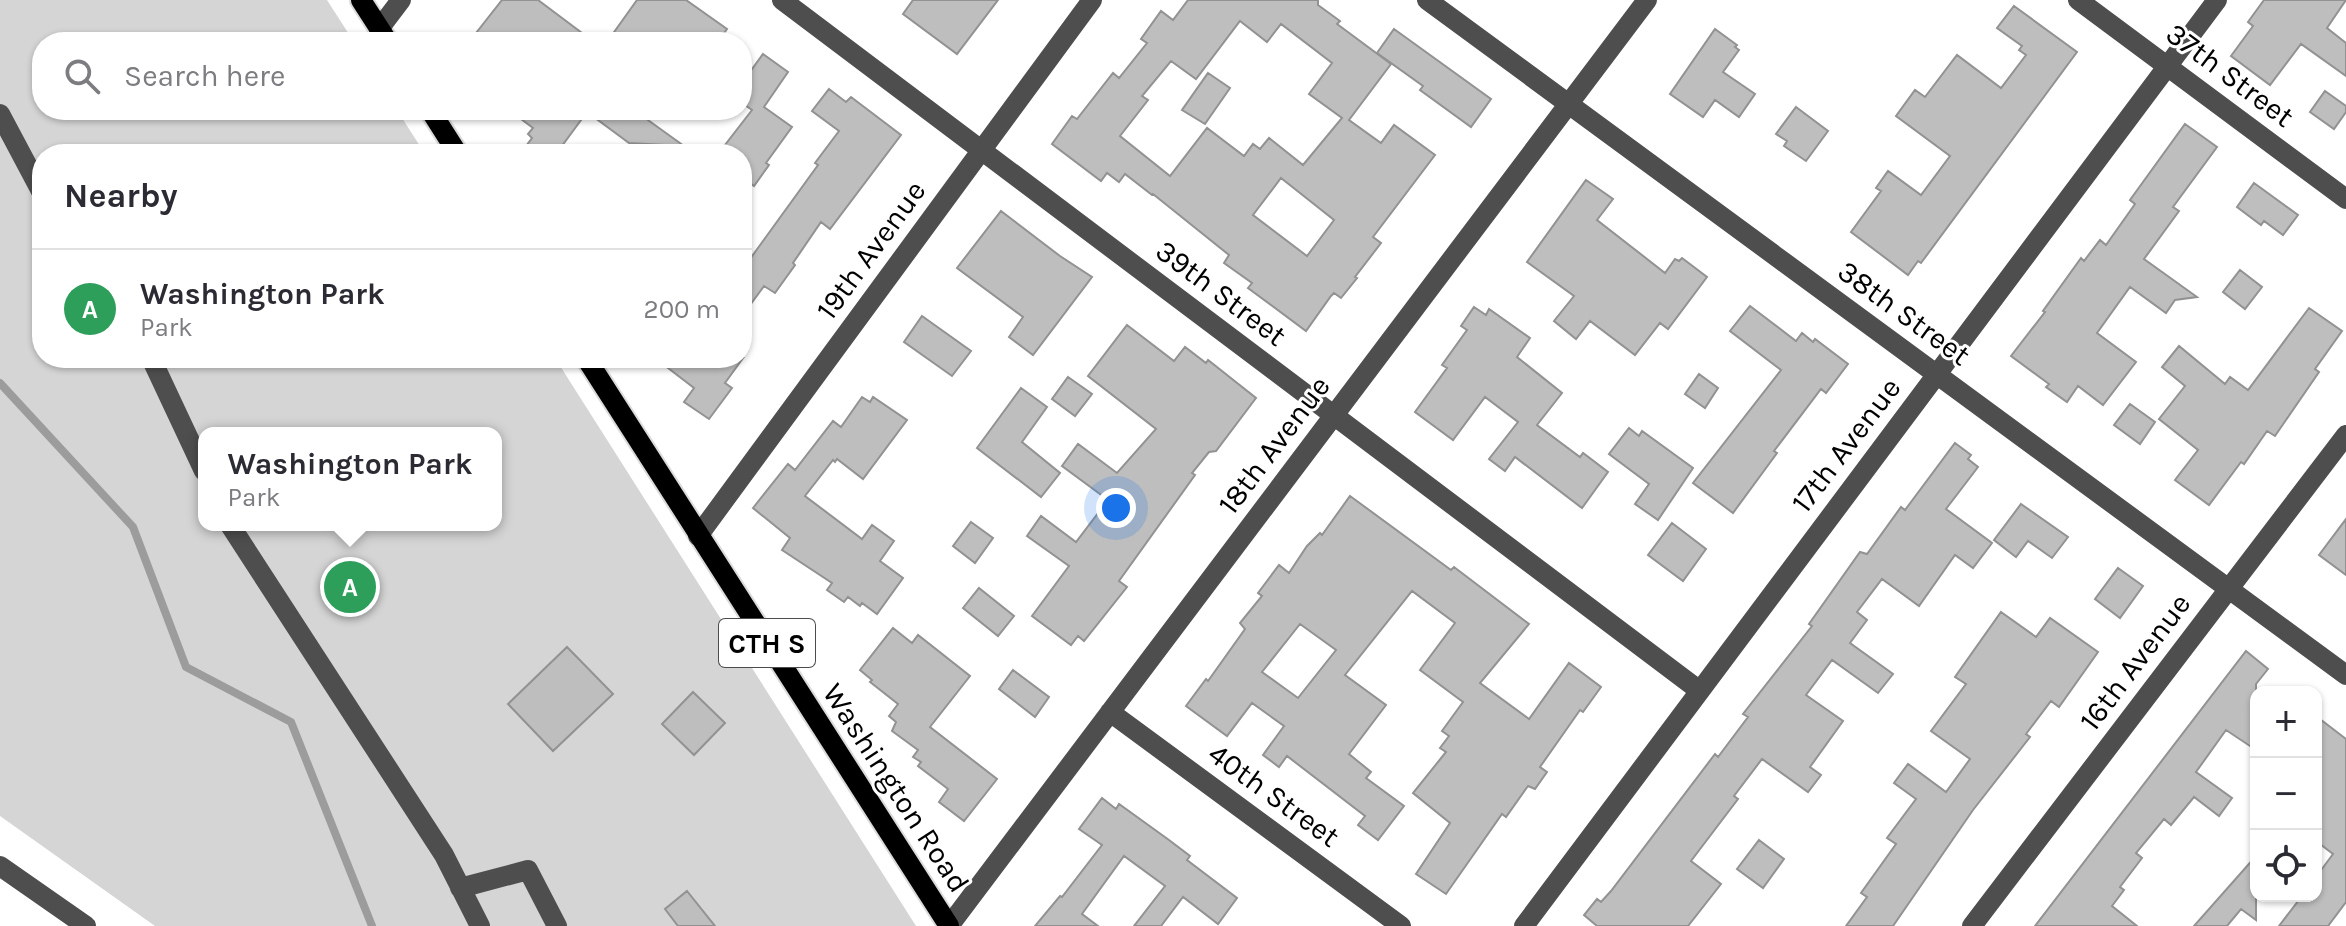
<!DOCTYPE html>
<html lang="en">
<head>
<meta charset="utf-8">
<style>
	body { margin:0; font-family:Karla,sans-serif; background:#f7f7f7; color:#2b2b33 }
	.controls { position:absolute; right:24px; bottom:24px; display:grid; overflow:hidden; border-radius:16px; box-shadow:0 2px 6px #0004 }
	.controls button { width:72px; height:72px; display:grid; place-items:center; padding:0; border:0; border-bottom:2px solid #e1e1e2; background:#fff; color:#2b2b33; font:40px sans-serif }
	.you { position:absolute; left:1116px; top:508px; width:28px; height:28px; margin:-20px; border:6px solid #fff; border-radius:50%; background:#1a73e8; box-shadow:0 0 0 12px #1a73e833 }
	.badge { display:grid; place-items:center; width:52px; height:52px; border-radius:50%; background:#111827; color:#fff; font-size:26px; font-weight:700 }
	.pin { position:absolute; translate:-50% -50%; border:4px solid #fff; box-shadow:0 2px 8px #0006 }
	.popup { position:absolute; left:198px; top:427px; width:304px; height:104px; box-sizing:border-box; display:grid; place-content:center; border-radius:16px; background:#fff; filter:drop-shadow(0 2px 6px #0005); font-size:26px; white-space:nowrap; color:#7c7c81 }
	.popup b { font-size:30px; color:#2b2b33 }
	.popup::after { content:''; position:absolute; left:50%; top:100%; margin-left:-16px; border:16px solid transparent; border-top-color:#fff }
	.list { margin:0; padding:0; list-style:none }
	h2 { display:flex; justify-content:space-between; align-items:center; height:104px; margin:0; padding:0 32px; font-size:34px }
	h2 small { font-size:26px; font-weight:400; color:#7c7c81 }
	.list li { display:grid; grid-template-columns:52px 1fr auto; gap:24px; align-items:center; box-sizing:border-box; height:120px; padding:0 32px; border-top:2px solid #e1e1e2 }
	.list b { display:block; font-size:30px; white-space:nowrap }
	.list p { margin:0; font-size:26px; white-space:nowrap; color:#7c7c81 }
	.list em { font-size:26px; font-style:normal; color:#7c7c81 }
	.icon { flex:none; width:44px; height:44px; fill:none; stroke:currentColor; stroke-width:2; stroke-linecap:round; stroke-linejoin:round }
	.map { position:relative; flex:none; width:2346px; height:926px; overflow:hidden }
	.search { position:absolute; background:#fff; box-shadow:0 2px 6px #0004; left:32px; top:32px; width:720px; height:88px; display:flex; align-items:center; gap:20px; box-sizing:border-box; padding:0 28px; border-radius:32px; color:#7c7c81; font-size:30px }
	.panel { position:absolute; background:#fff; box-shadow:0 2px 6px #0004; left:32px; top:144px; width:720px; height:224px; border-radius:32px }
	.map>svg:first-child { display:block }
	.green { fill:#d5d5d5; fill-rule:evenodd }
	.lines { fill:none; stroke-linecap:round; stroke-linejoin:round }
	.stream { stroke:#9c9c9c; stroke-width:8 }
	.building { fill:#bebebe; stroke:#929292; stroke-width:2; fill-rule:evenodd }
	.major-casing { stroke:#dbdbdb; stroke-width:24 }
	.minor { stroke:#4e4e4e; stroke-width:20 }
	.major { stroke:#000; stroke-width:20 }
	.labels { text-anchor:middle; stroke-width:6; stroke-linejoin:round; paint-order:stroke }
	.shield { fill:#fff; stroke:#4c4c4c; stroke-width:2 }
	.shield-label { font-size:28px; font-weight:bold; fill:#000 }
	.street-label { font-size:30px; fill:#000; stroke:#fff }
</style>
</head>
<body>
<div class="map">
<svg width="2346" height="926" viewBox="0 0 2346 926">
	<rect width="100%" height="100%" fill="#fff"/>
	<!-- green -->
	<path class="green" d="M0,0H327L354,42H42V110H397L425,154H42V358H555L916,926H155L0,816ZM204,433H496V525H204Z"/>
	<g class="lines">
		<!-- stream -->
		<path class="stream" d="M0,383L133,527L186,667L291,722L372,926"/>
	</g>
	<!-- building -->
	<path class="building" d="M502,0H538L594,42H469Z
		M637,0H686L727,29L718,42H607Z
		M913,0H998L957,54L903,14Z
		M1188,0H1318V5L1340,21L1337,24L1391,64L1349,120L1381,143L1394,125L1435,155L1373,237L1381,243L1355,277L1357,278L1341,298L1334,293L1331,296L1306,331L1248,288L1252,283L1224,263L1229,255L1153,194L1152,195L1125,174L1119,182L1107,173L1101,181L1052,144L1072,116L1077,119L1113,73L1119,78L1147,43L1141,39L1161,11L1173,20ZM1240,21L1267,42L1281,24L1332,63L1309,94L1342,118L1303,165L1269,138L1260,149L1253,144L1244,156L1207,128L1170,176L1120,136L1148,100L1142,96L1171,61L1196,79ZM1281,178L1334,220L1307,256L1253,215Z
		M2264,0H2346L2327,28L2346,43V76L2301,44L2270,85L2231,56L2253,26L2248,22Z
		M2014,6L2077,52L1921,263L1918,261L1908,275L1851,232L1881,191L1876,188L1888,171L1921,195L1950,156L1896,116L1915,90L1925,97L1957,55L2001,88L2026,55L2019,50L2022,46L1997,28Z
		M1394,29L1491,99L1471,127L1420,90L1423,86L1377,53Z
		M1715,29L1737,45L1735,47L1739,50L1723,72L1755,94L1739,117L1715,100L1703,117L1670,94Z
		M763,54L788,72L764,107L792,127L766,163L769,165L754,186L742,177V154H718L752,110L742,103V83Z
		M1208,73L1230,88L1205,124L1182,110Z
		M829,89L846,102L851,97L901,135L830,229L821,222L793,263L795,265L775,293L764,286L742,316V270L818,165L815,163L839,131L812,111Z
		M2325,91L2346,106V112L2334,129L2310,112Z
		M1796,107L1828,131L1806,161L1784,146L1787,141L1776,134Z
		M509,110H634L684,146L629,143L587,112L556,154H520L532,138L528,134L533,128Z
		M2185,124L2217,147L2173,207L2179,211L2144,259L2197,297L2175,300L2166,313L2130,287L2097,333L2136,362L2103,405L2078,386L2067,402L2046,387L2049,384L2011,356L2045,312L2043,311L2081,258L2084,261L2100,240L2106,245L2135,204L2130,200Z
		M1586,180L1613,199L1597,220L1665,273L1675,259L1679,261L1682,258L1707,277L1668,329L1660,323L1635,355L1590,321L1576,339L1554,321L1574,296L1527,262Z
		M2254,183L2298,215L2283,235L2264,221L2261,225L2237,207Z
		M1001,211L1060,256L1092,277L1033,355L1009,337L1023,317L957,268Z
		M2240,270L2262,287L2245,309L2223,292Z
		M1750,306L1796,341L1802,333L1813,342L1815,339L1848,364L1826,393L1821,389L1774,451L1777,453L1733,513L1693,483L1781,370L1730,331Z
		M1474,307L1486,315L1489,309L1530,338L1517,357L1562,393L1537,425L1580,457L1583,453L1608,472L1582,508L1515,457L1505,471L1489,459L1518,422L1485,397L1453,440L1415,412L1447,368L1442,365L1467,330L1461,326Z
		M2309,308L2342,331L2315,369L2319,372L2275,436L2267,431L2244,464L2241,462L2209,505L2175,480L2198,450L2159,419L2185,386L2162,367L2179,346L2225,384L2230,377L2248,390Z
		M922,316L971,351L952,376L904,342Z
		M1127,325L1174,361L1185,347L1206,363L1208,360L1256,398L1216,451L1209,452L1192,473L1195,475L1119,581L1127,587L1084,641L1078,636L1071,645L1032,616L1069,566L1027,536L1041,516L1076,542L1108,500L1062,466L1078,444L1117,473L1156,429L1088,376Z
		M655,358H743L725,383L732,388L709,419L684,402L694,388Z
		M1699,374L1718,388L1705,408L1685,394Z
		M1068,377L1092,394L1075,416L1052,399Z
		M1021,388L1047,407L1022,442L1060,473L1041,497L977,448Z
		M862,397L870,402L873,397L907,420L863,479L837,459L835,462L833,460L805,496L862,539L872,525L894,541L880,561L903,578L877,614L862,603L860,606L848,597L844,602L827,590L832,583L782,550L790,538L753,508L788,464L795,470L833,421L841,427Z
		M2130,404L2155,422L2140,444L2114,425Z
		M1629,428L1639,436L1642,431L1693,468L1658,520L1635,504L1649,484L1609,454Z
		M1955,443L1971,455L1968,459L1978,467L1946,509L1992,543L1973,568L1955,555L1919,606L1882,579L1857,612L1867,620L1850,643L1893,674L1878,693L1832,660L1806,695L1843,721L1810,767L1821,775L1808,792L1762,759L1734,796L1738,799L1691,861L1721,884L1688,926H1597L1584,915L1597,899L1601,902L1611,891L1715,754L1718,757L1748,717L1743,714L1812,626L1809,624L1860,552L1867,554L1901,507L1905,510Z
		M1350,496L1451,570L1454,567L1529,624L1480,683L1529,719L1569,663L1601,687L1583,712L1580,710L1540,767L1547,772L1535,789L1528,786L1506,817L1502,814L1446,894L1416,874L1450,823L1413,793L1446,752L1440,748L1449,736L1442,731L1463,702L1420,670L1455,623L1412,591L1345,675L1386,705L1349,754L1371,772L1366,778L1404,806L1378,840L1358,825L1365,816L1287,756L1279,767L1263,755L1284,726L1252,703L1227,736L1186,706L1206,679L1208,681L1245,629L1240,623L1262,596L1258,593L1279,565L1289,573L1307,546L1320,533L1322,535ZM1300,624L1336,650L1298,698L1262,672Z
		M2021,504L2068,537L2052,558L2028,541L2016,557L1994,540Z
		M2346,519V575L2319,555Z
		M971,522L993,538L975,563L953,546Z
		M1672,523L1706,549L1683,581L1648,555Z
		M2118,568L2143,586L2120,618L2095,599Z
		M979,588L1014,616L998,636L963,608Z
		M2001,612L2036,637L2050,618L2098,652L2059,707L2051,701L2026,734L2030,737L1973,810L1893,926H1846L1867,897L1861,893L1896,844L1887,838L1916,799L1894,783L1908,764L1946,792L1970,759L1931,731L1966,684L1955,677Z
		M893,628L912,643L918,635L970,676L930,727L997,779L964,821L939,802L948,789L918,766L921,762L913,757L918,750L892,731L896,722L889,716L898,704L870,682L872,680L860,670Z
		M567,647L613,694L553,751L508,704Z
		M2246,651L2268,669L2256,684V750L2226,730L2196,772L2232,798L2219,816L2194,797L2171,825L2164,819L2136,853L2142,858L2120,887L2124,890L2112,906L2137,926H2035Z
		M1013,670L1049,697L1035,717L999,689Z
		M693,692L725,723L694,755L662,724Z
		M2316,716L2346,739V902L2328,926H2279L2302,896H2316V877L2333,854L2316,841Z
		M1102,798L1116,809L1119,804L1169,840L1190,856L1187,860L1237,898L1218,924L1183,897L1161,926H1134L1165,886L1124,856L1082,914L1098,926H1035L1060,896L1062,897L1102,845L1079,829Z
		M1759,840L1784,859L1763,888L1737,869Z
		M2256,856V920L2241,909L2227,926H2194Z
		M687,891L715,926H678L665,909Z"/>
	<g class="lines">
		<!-- major casing -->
		<g class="major-casing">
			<path id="major" d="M361,0L388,42
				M430,110L458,154
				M586,358L949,926"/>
		</g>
		<!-- minor -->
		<path class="minor" d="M782,0L1700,691
			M1427,0L2346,675
			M2078,0L2346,199
			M379,29L401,0
			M0,114L42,193
			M151,358L204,471
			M230,525L444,855L480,926
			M698,536L1092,0
			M1110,712L1401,926
			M0,866L86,926
			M460,888L528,870L557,926
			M949,926L1647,0
			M1524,926L2217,0
			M1972,926L2346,435"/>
		<!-- major -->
		<use href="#major" class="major"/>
	</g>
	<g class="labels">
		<!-- shield labels -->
		<rect class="shield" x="719" y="619" width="96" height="48" rx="6"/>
		<g class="shield-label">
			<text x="767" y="653">CTH S</text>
		</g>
		<!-- street labels -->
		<g class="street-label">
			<text transform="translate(2230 75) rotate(37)" y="10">37th Street</text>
			<text transform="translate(871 250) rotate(-54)" y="10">19th Avenue</text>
			<text transform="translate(1221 293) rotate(37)" y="10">39th Street</text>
			<text transform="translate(1904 313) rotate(36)" y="10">38th Street</text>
			<text transform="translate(1274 445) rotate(-53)" y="10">18th Avenue</text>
			<text transform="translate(1846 445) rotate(-53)" y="10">17th Avenue</text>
			<text transform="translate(2135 662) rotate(-53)" y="10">16th Avenue</text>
			<text transform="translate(896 788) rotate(57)" y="10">Washington Road</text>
			<text transform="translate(1274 795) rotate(36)" y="10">40th Street</text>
		</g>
	</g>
</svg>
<div class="controls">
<button>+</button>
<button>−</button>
<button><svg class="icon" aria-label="locate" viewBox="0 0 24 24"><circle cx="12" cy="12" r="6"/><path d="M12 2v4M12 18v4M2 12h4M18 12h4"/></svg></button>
</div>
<div class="you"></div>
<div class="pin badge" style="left:350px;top:587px;background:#2e9e5b">A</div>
<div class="popup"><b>Washington Park</b>Park</div>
<div class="search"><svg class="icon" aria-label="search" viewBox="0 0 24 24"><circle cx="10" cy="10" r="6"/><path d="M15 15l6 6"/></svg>Search here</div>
<section class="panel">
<h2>Nearby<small></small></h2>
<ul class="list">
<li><span class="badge" style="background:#2e9e5b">A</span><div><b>Washington Park</b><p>Park</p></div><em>200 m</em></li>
</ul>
</section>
</div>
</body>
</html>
